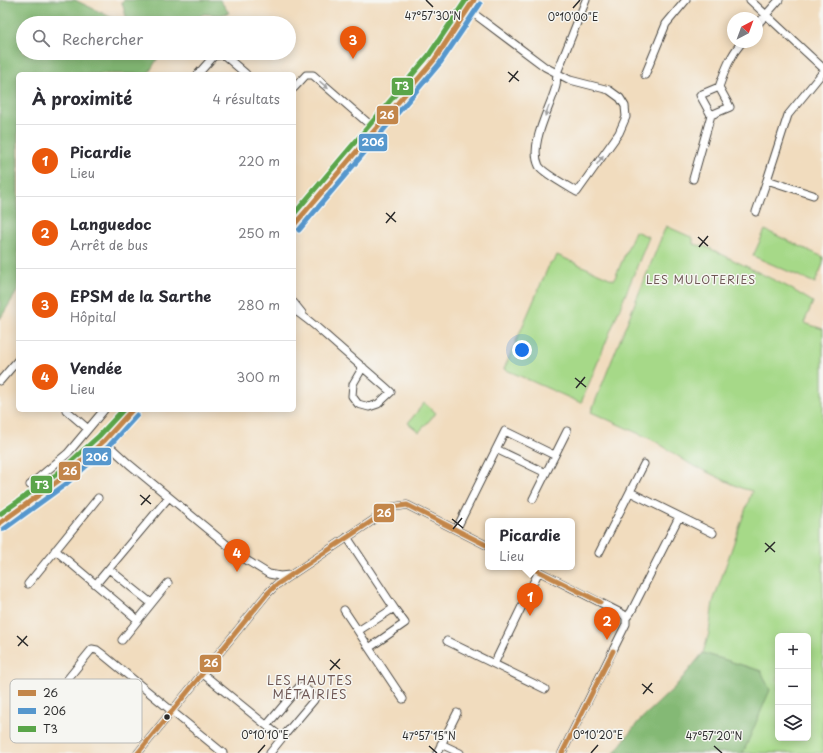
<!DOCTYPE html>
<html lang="fr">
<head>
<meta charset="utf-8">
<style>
	body { margin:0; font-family:"Playpen Sans",sans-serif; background:#f2f2f3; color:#2b2b33 }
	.controls { position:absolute; right:12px; bottom:12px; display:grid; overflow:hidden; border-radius:6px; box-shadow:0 2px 10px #0003 }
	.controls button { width:36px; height:36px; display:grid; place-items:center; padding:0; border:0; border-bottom:1px solid #e1e1e2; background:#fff; color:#2b2b33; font:20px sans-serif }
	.compass { position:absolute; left:727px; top:12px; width:36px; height:36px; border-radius:50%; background:#fff; box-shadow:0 2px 10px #0003; rotate:41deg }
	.you { position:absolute; left:522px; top:350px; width:14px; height:14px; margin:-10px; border:3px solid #fff; border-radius:50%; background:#1a73e8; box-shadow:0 0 0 6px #1a73e833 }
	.badge { display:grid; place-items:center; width:26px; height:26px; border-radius:50%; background:#ea580c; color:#fff; font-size:13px; font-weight:700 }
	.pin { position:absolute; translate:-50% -33px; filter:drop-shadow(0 1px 2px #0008) }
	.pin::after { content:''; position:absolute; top:21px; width:14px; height:12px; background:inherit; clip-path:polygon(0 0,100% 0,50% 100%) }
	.popup { position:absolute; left:485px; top:518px; width:90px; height:52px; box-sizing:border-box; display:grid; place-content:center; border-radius:6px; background:#fff; filter:drop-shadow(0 1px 3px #0005); font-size:13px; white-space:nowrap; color:#7c7c81 }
	.popup b { font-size:15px; color:#2b2b33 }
	.popup::after { content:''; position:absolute; left:50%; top:100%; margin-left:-8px; border:8px solid transparent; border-top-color:#fff }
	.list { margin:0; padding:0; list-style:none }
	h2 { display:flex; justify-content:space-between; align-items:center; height:52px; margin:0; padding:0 16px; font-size:17px }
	h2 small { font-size:13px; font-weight:400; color:#7c7c81 }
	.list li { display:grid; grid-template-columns:26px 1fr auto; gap:12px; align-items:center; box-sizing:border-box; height:72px; padding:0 16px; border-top:1px solid #e1e1e2 }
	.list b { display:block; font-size:15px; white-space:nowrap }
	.list p { margin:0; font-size:13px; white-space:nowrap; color:#7c7c81 }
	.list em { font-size:13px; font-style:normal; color:#7c7c81 }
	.icon { flex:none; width:22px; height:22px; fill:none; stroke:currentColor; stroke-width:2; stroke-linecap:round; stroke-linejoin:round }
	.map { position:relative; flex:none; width:823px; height:753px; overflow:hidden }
	.search { position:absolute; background:#fff; box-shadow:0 2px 10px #0003; left:16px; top:16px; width:280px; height:44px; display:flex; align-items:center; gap:10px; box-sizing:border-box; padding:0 14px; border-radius:22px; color:#7c7c81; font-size:15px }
	.panel { position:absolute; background:#fff; box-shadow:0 2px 10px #0003; left:16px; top:72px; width:280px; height:340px; border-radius:6px }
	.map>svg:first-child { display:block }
	.green { fill:#a6d988; stroke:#68825a; fill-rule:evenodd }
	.forest { fill:#84b974; stroke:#587250 }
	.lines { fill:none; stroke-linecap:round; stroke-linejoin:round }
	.minor-casing { stroke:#494641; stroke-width:9 }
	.tertiary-casing { stroke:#494641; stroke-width:11 }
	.minor { stroke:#fff; stroke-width:7 }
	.tertiary { stroke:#fff; stroke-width:9 }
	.bus-1-casing { stroke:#f6f6f2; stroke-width:8 }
	.bus-2-casing { stroke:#f6f6f2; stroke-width:8 }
	.bus-3-casing { stroke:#f6f6f2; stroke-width:8 }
	.bus-1 { stroke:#c3864a; stroke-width:5 }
	.bus-2 { stroke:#5697cd; stroke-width:5 }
	.bus-3 { stroke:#5aa549; stroke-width:5 }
	.oneway { fill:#a0a0a0 }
	.ticks { fill:none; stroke:#2b2b2b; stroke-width:1.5 }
	.bus-dot { fill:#2b2b2b; stroke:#f6f6f2; stroke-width:1.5 }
	.labels { text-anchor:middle; stroke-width:3; stroke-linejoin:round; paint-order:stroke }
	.neighbourhood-label { font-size:11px; letter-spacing:1px; fill:#6f5854; stroke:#f6f6f2 }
	.quarter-label { font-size:12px; letter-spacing:1px; fill:#6f5854; stroke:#f6f6f2 }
	.key { fill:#f6f6f2; stroke:#b9b9b6; stroke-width:1 }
	.key-label { font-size:11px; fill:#2b2b2b }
	.ticks-label { font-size:10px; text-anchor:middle; fill:#2b2b2b; stroke:#f6f6f2; stroke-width:3; stroke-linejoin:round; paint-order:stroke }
	.line-badge { stroke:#f6f6f2; stroke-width:1.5 }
	.badge-label { font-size:11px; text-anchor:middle; font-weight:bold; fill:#fff }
</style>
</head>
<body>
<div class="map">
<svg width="823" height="753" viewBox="0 0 823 753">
	<rect width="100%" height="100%" fill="#f6f6f2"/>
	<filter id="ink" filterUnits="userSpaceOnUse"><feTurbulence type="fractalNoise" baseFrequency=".025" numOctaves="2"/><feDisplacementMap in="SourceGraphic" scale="8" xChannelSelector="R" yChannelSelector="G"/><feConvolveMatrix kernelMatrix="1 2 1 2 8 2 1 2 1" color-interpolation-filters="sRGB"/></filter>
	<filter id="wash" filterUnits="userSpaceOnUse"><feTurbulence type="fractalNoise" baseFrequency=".012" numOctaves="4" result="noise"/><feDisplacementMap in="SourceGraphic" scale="16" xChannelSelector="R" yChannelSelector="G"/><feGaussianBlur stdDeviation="0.9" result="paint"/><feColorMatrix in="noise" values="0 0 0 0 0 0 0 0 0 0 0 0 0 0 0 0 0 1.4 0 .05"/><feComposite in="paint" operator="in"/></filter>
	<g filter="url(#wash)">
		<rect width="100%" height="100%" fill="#f1dcbe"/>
		<!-- green -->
		<path class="green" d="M666,226L693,238V244L707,247L788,287L813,302L804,323L823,329V753H743L752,731L761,671L703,653L709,633L713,602L752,491L741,488L690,464L655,441L591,412ZM778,636H808V738H778Z
			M765,230L823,257V264L815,283L753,256Z
			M635,231L649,237L581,403L504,369L550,263L554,262L557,255L614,280Z
			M424,403L436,413L419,432L408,423Z"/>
		<!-- forest -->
		<path class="forest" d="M0,0H75L123,23H23V53H161L148,74H18V290L0,319Z
			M124,0H220L229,13L220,15L204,14L185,23H128L122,3Z
			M703,653L761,671L770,690L743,753H614L639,721L674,688Z"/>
	</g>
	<g filter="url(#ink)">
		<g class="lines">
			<!-- minor casing -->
			<g class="minor-casing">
				<path id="minor" d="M750,0L823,68
					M477,16L545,67L570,80L609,90L620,98L625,106L626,117L619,133L577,192C569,187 543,173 539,166C528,144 551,107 556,86C557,82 556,77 557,73L586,0
					M757,25L779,0
					M198,74L214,56L224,55L246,74
					M645,75L666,24L686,0
					M719,87L700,95L711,115L730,107L719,87C725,70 730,56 742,42
					M294,88L306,75H313L376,130
					M693,179L711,115
					M813,195L767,180L788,115L823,72
					M756,212L767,180
					M294,303L302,313
					M294,310C310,320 323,333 337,345C355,361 373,376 391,392L378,404L369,407L358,404L352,396L353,384L363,367
					M0,381L18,360
					M66,410L88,429
					M104,441L129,464L243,558L269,574L280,576L290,575
					M496,449L546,473
					M30,485L68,453L104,410
					M630,492L713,533
					M533,499L567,431
					M456,530L505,431L554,455
					M347,537L394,608L358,631L369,648L405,623L394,608
					M55,550L138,620
					M599,553L644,464
					M530,567L623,614L626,618V624L562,753
					M109,569L151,603
					M28,584L98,498
					M96,584L169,497
					M344,610L358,631
					M626,618L631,612L679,517
					M122,640L168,583
					M447,641L545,689
					M369,648L403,699
					M494,664L539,571
					M203,674L282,738L270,753
					M47,704L80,732L91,717L58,690
					M267,725L299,687C307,688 311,692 314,700L282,738
					M27,729L92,649L97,650L101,653L223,753
					M441,744L460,753
					M138,753L267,594L276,585L393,507L407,505L488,546
					M437,753L457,713"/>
			</g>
			<!-- tertiary casing -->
			<g class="tertiary-casing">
				<path id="tertiary" d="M294,225L376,130L435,59L474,0
					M0,523L61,479L104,441L132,410"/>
			</g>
			<!-- minor -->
			<use href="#minor" class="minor"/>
			<!-- tertiary -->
			<use href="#tertiary" class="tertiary"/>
			<!-- bus-1 casing -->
			<g class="bus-1-casing">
				<path id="bus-1" d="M294,225L435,59L474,0
					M0,523L61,479L104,441L132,410
					M530,567L600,602
					M138,753L267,594L276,585L393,507L407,505L488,546
					M562,753L613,651"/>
			</g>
			<!-- bus-2 casing -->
			<g class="bus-2-casing">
				<path id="bus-2" d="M299,230L440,63L480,4
					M4,529L66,484L109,446L137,415"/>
			</g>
			<!-- bus-3 casing -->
			<g class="bus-3-casing">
				<path id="bus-3" d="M294,214L429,55L466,0
					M0,514L57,474L99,436L123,410"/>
			</g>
			<!-- bus-1 -->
			<use href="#bus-1" class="bus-1"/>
			<!-- bus-2 -->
			<use href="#bus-2" class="bus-2"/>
			<!-- bus-3 -->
			<use href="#bus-3" class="bus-3"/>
		</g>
		<!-- one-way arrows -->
		<defs><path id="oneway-solid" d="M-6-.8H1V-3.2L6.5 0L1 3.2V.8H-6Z"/></defs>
		<g class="oneway">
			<use href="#oneway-solid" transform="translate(324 85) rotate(41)"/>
			<use href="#oneway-solid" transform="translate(547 111) rotate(110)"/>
			<use href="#oneway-solid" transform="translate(600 160) rotate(-55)"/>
		</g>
	</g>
	<!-- ticks -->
	<path class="ticks" d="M426,0L433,7M573,8L580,0M508,72L519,81M509,82L518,71M386,213L396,222M386,223L395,212M698,237L708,246M699,247L708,236M575,378L586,387M576,388L585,377M140,495L151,504M141,505L150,495M452,519L463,528M453,529L462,518M765,543L775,552M765,552L775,542M17,636L28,646M18,646L27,636M330,660L340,669M330,670L340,659M642,684L653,693M643,694L652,683M429,746L437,753M714,746L722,753M258,753L265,745M591,753L598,745"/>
	<!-- markers -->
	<circle class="bus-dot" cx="167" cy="717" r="3.5"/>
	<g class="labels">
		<!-- neighbourhood labels -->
		<g class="neighbourhood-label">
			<text x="701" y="284">LES MULOTERIES</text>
		</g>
		<!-- quarter labels -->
		<g class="quarter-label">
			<text x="310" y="685">LES HAUTES<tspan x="310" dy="14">MÉTAIRIES</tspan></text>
		</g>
	</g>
	<!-- legend -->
	<rect x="10" y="679" width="132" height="64" rx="6" class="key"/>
	<rect x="18" y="690" width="18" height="6" fill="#c3864a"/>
	<rect x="18" y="708" width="18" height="6" fill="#5697cd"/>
	<rect x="18" y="726" width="18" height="6" fill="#5aa549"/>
	<g class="key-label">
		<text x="43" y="697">26</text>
		<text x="43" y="715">206</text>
		<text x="43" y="733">T3</text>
	</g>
	<g class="ticks-label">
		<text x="433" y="20">47°57'30"N</text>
		<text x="573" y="21">0°10'00"E</text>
		<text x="265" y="739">0°10'10"E</text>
		<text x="598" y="739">0°10'20"E</text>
		<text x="429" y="740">47°57'15"N</text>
		<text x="714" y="740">47°57'20"N</text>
	</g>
	<g class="line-badge">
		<rect x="391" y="77" width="23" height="19" rx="4" fill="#5aa549"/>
		<rect x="376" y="105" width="23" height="20" rx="4" fill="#c3864a"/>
		<rect x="358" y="133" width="30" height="19" rx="4" fill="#5697cd"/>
		<rect x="82" y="447" width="30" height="19" rx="4" fill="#5697cd"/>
		<rect x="58" y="461" width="23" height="20" rx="4" fill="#c3864a"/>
		<rect x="30" y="475" width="23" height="19" rx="4" fill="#5aa549"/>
		<rect x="373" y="503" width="22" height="20" rx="4" fill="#c3864a"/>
		<rect x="199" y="654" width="23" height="19" rx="4" fill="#c3864a"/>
	</g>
	<g class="badge-label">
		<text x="402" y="90">T3</text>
		<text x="387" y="119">26</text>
		<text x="373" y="146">206</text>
		<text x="97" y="461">206</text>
		<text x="70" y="475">26</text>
		<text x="42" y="489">T3</text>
		<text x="384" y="517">26</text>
		<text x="211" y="667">26</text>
	</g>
</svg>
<div class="controls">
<button>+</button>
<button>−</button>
<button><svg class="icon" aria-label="layers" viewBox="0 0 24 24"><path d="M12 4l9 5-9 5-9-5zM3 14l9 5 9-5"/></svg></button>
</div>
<svg class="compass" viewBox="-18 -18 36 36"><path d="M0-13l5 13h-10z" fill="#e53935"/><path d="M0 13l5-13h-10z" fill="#7c7c81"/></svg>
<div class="you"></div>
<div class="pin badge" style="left:530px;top:616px">1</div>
<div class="popup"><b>Picardie</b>Lieu</div>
<div class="pin badge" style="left:607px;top:640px">2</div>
<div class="pin badge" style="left:353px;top:59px">3</div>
<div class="pin badge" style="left:237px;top:572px">4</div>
<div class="search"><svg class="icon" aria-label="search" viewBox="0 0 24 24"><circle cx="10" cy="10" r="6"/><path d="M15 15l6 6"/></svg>Rechercher</div>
<section class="panel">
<h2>À proximité<small>4 résultats</small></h2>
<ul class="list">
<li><span class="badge">1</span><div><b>Picardie</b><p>Lieu</p></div><em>220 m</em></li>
<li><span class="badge">2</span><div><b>Languedoc</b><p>Arrêt de bus</p></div><em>250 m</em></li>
<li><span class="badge">3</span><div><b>EPSM de la Sarthe</b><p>Hôpital</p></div><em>280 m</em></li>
<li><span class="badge">4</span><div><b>Vendée</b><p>Lieu</p></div><em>300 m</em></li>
</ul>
</section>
</div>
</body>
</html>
